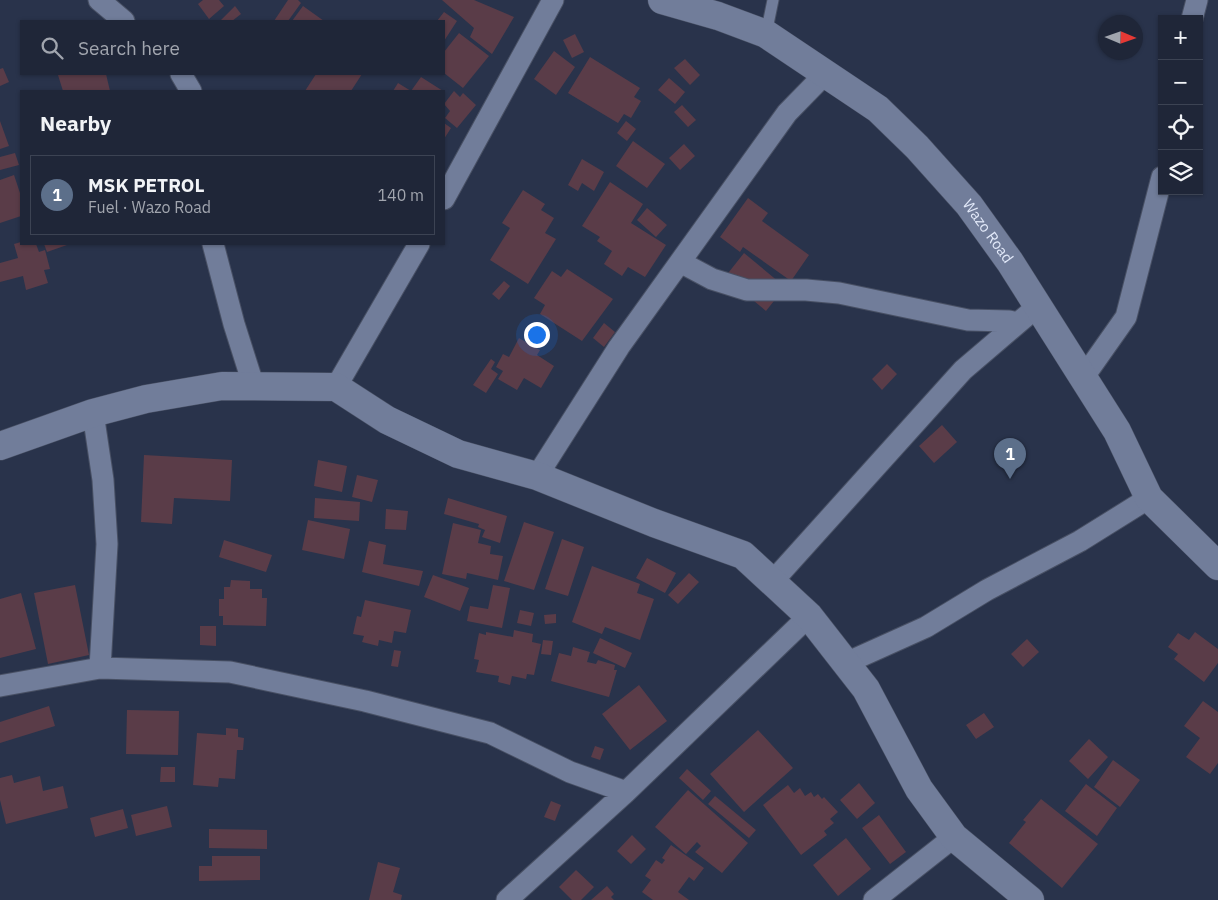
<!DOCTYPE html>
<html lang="en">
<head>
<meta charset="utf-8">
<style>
	body { margin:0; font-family:"IBM Plex Sans",sans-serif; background:#2c3243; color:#f1f3f6 }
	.controls { position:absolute; right:15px; top:15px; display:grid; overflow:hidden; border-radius:0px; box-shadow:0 1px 4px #0004 }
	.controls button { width:45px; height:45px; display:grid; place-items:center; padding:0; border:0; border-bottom:1px solid #3c4353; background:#1f2638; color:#f1f3f6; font:25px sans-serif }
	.compass { position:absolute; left:1098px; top:15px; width:45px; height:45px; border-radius:50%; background:#1f2638; box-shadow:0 1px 4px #0004; rotate:92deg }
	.you { position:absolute; left:536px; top:334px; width:18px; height:18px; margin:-12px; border:4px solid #fff; border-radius:50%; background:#1a73e8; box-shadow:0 0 0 8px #1a73e833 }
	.badge { display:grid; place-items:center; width:32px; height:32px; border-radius:50%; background:#eda83c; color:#fff; font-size:16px; font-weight:700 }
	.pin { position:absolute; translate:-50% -41px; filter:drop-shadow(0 1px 2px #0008) }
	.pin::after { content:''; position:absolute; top:26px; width:18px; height:15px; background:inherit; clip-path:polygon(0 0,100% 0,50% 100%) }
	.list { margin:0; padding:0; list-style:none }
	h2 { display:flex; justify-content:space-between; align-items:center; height:65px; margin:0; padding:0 20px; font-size:21px }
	h2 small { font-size:16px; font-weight:400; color:#a1a5ae }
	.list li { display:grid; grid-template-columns:32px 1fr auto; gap:15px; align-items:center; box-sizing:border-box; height:80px; margin:0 10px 10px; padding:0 10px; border:1px solid #3c4353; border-radius:0px }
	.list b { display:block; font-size:19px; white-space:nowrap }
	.list p { margin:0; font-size:16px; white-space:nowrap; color:#a1a5ae }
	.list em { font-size:16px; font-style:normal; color:#a1a5ae }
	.icon { flex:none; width:28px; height:28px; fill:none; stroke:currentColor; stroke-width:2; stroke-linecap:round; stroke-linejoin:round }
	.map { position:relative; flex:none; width:1218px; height:900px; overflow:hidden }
	.search { position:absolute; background:#1f2638; box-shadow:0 1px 4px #0004; left:20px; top:20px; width:425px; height:55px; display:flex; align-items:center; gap:12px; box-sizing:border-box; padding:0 18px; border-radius:0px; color:#a1a5ae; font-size:19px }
	.panel { position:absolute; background:#1f2638; box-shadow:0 1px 4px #0004; left:20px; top:90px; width:425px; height:155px; border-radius:0px }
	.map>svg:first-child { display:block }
	.building { fill:#5a3c48 }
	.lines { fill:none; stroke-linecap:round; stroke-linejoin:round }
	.lane-casing { stroke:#485064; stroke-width:13 }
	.street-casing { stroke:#485064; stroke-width:23 }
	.secondary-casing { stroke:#485064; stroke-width:29 }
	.lane { stroke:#717d9a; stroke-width:11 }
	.street { stroke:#717d9a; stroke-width:21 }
	.secondary { stroke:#717d9a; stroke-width:28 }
	.labels { text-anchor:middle; stroke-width:4; stroke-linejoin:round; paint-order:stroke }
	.street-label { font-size:15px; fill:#e2e9f9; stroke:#29334b }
</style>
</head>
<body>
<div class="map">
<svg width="1218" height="900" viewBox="0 0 1218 900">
	<rect width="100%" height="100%" fill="#29334b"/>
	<!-- building -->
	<path class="building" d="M203,0H219L224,6L209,19L198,4Z
		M288,0H298L301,3L288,21H274Z
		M442,0H474L514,17L492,54L470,37L474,28Z
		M235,6L241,14L232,21H220Z
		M303,6L324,21H292Z
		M444,12L457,21L444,41V21H437Z
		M459,33L489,56L463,88L444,73V52Z
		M575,34L584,52L572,58L563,40Z
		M554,51L575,67L556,95L534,79Z
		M590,57L640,88L634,97L641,101L631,118L624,114L618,123L568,93Z
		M685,59L700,75L690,85L674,68Z
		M3,68L9,82L0,86V69Z
		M62,74H106L110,91H63L58,75Z
		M316,74H362L351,91H305Z
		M421,77L443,91H411Z
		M669,78L685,92L675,104L658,90Z
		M398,83L411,91H393Z
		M454,91L460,97L463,93L476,105L457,128L445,118L450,111L444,104Z
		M682,105L696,120L688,127L674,112Z
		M0,121L9,146L0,149Z
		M626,121L636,129L627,141L617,133Z
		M444,123L451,128L444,139Z
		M633,141L665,164L647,188L616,166Z
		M684,144L695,156L680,170L669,158Z
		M15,153L19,165L0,170V157Z
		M582,159L604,172L594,191L582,183L578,191L568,185Z
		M14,175L21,196V216L0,223V180Z
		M610,182L643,204L631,223L666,245L645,277L628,267L622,276L604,264L612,251L597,241L600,237L582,226Z
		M523,190L545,204L541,210L554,218L545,233L556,239L528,284L490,260L510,228L502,223Z
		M748,198L768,213L762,221L809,255L791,281L743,247L740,252L720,237Z
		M647,208L667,225L656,237L637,220Z
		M21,242V244H36L39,252L45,250L50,269L44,270L48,283L26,290L23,276L0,282V263L18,258L14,244Z
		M44,244H67V245L47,252Z
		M744,253L785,287L766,311L725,277Z
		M567,269L613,299L582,341L540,314L545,305L534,298L552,271L561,277Z
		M504,281L510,286L499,300L492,294Z
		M604,323L615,332L604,347L593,338Z
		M519,338L540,350L537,355L554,366L541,388L524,378L517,390L498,379L503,371L496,367L503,354L509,357Z
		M491,359L495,362L491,369L498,374L486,393L473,385Z
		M887,364L897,374L882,390L872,379Z
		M942,425L957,442L934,463L919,446Z
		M144,455L232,460L230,501L174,498L172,524L141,522Z
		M318,460L347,466L342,492L314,486Z
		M357,475L378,480L372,502L352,497Z
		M315,498L360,502L359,521L314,518Z
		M448,498L507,516L500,543L482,537L485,530L478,527L479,524L444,514Z
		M386,509L408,511L406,530L385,529Z
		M308,520L350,529L344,559L302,550Z
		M524,522L554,532L534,590L504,581Z
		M453,523L481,530L478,543L491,546L490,554L503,556L498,580L467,573L466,579L442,574Z
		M562,539L584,547L568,596L545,589Z
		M224,540L272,555L266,572L219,557Z
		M369,541L386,545L383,564L423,571L419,586L362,572Z
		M647,558L676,573L665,593L636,578Z
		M592,566L640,584L637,593L654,599L640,640L605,627L602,634L572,622Z
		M689,573L699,582L678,604L668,595Z
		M433,575L469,588L460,611L424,597Z
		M231,580L250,581V589H262V598H267L266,626L223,625V616H219V599H224V587H230Z
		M75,585L89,655L48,664L34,593Z
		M493,585L510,588L502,628L467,621L470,606L488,609Z
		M21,593L36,649L0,658V599Z
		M365,600L411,610L406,633L394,631L392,643L379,640L378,646L362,642L364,636L353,634L357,616L361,617Z
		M520,610L534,613L531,626L517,623Z
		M556,614V623L545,624L544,615Z
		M200,626H216V646L200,645Z
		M514,630L533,634L532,642L541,644L534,675L527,674L526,679L512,676L510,685L498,682L499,676L476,672L479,660L474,659L479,633L486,635V632L513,637Z
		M1195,632L1218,649V663L1204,682L1174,659L1178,654L1168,647L1178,633L1189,640Z
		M600,638L632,653L625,668L593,653Z
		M1027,639L1039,652L1023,667L1011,654Z
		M543,640L553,641L551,655L541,654Z
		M573,647L590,652L587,662L596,664L598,660L615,665L614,670H617L609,697L551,681L559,653L571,656Z
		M394,650L401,651L398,667L391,666Z
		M639,685L667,721L630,750L602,714Z
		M1203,701L1218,712V763L1210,774L1186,757L1200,738L1184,726Z
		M49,706L55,726L0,743V722Z
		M127,710L179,711L178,755L126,754Z
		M984,713L994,727L976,739L966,725Z
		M226,728L238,729V737L244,738L243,750H237L235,779L219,778L218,787L193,785L197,733L226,735Z
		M758,730L793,768L744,812L710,774Z
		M1089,739L1108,757L1088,779L1069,761Z
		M595,746L604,749L600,760L591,757Z
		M1113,760L1140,780L1120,807L1094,787Z
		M161,767H175V782H160Z
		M687,769L711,791L703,800L679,778Z
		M12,775L14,783L40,776L43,791L63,786L68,808L6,824L0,800V778Z
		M859,783L875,803L857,819L840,800Z
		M1086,784L1117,808L1097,836L1065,811Z
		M788,785L794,793L800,788L805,796L811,792L814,797L818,794L822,799L824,797L838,812L830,819L834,823L824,831L827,835L801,855L763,805Z
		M688,790L748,843L722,873L695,852L701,846L697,842L686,854L655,827Z
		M715,796L756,830L749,838L708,804Z
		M1041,799L1098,844L1062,888L1009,843L1026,822L1023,820Z
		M551,801L561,805L555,821L544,817Z
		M167,806L172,827L136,836L131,815Z
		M123,809L128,828L95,837L90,818Z
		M879,815L906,852L890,864L862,828Z
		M209,829L267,830V849L209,848Z
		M632,835L646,849L631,864L617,851Z
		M846,838L871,869L838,896L813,865Z
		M671,845L704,868L694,881L689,877L678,892L689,900H653L642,892L651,880L645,876L656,860L662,864L665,860L662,858Z
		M212,856H260V880L199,881V866H212Z
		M378,862L400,868L393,892L402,895L401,900H369Z
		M576,870L594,887L581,900H572L559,887Z
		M607,886L614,894L611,897L614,900H591Z"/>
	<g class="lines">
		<!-- lane casing -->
		<g class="lane-casing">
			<path id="lane" d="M766,34L773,0"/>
		</g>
		<!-- street casing -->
		<g class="street-casing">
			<path id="street" d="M99,0L124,21
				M1192,19L1197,0
				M181,74L191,91
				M444,199L553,0
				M213,244L234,324L254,387
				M682,263L712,279L747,290H806L839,293L968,320L1009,321L1018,323
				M1083,378L1126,317L1162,177
				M336,387L419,244
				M93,413L103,480L107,544L100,668
				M537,476L619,347L787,113L825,74
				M772,582L963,370L1038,306
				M846,663L926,627L987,590L1080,541L1149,498
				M0,686L100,668L230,672L365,701L490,733L570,772L626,792
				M507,900L626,792L809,616
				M874,900L954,837"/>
		</g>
		<!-- secondary casing -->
		<g class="secondary-casing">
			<g id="secondary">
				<path id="s1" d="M662,0L718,16L766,34L878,109L917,147L969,205L1010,262L1117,431L1149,498L1218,566"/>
				<path d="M0,446L93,413L146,399L222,386L336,387L387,420L458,454L537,476L654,523L743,555L809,616L866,689L919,789L954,837L1030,900"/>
			</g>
		</g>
		<!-- lane -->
		<use href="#lane" class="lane"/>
		<!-- street -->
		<use href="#street" class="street"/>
		<!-- secondary -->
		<use href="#secondary" class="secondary"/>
	</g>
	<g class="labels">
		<!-- street labels -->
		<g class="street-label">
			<text dy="5" stroke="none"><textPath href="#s1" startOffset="409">Wazo Road</textPath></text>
		</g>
	</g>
</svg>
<div class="controls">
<button>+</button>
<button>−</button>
<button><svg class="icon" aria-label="locate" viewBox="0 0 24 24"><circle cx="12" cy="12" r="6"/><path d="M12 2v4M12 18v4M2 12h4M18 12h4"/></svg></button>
<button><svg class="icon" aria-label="layers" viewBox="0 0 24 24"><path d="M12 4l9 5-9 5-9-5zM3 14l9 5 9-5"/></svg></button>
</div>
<svg class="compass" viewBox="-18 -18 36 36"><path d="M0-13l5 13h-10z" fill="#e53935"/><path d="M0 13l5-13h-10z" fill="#a1a5ae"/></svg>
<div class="you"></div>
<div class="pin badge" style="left:1010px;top:479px;background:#5c6f8a">1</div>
<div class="search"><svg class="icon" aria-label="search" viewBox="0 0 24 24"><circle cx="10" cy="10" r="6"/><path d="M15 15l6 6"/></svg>Search here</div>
<section class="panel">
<h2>Nearby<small></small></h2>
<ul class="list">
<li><span class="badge" style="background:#5c6f8a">1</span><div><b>MSK PETROL</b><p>Fuel · Wazo Road</p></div><em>140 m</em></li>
</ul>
</section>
</div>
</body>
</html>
